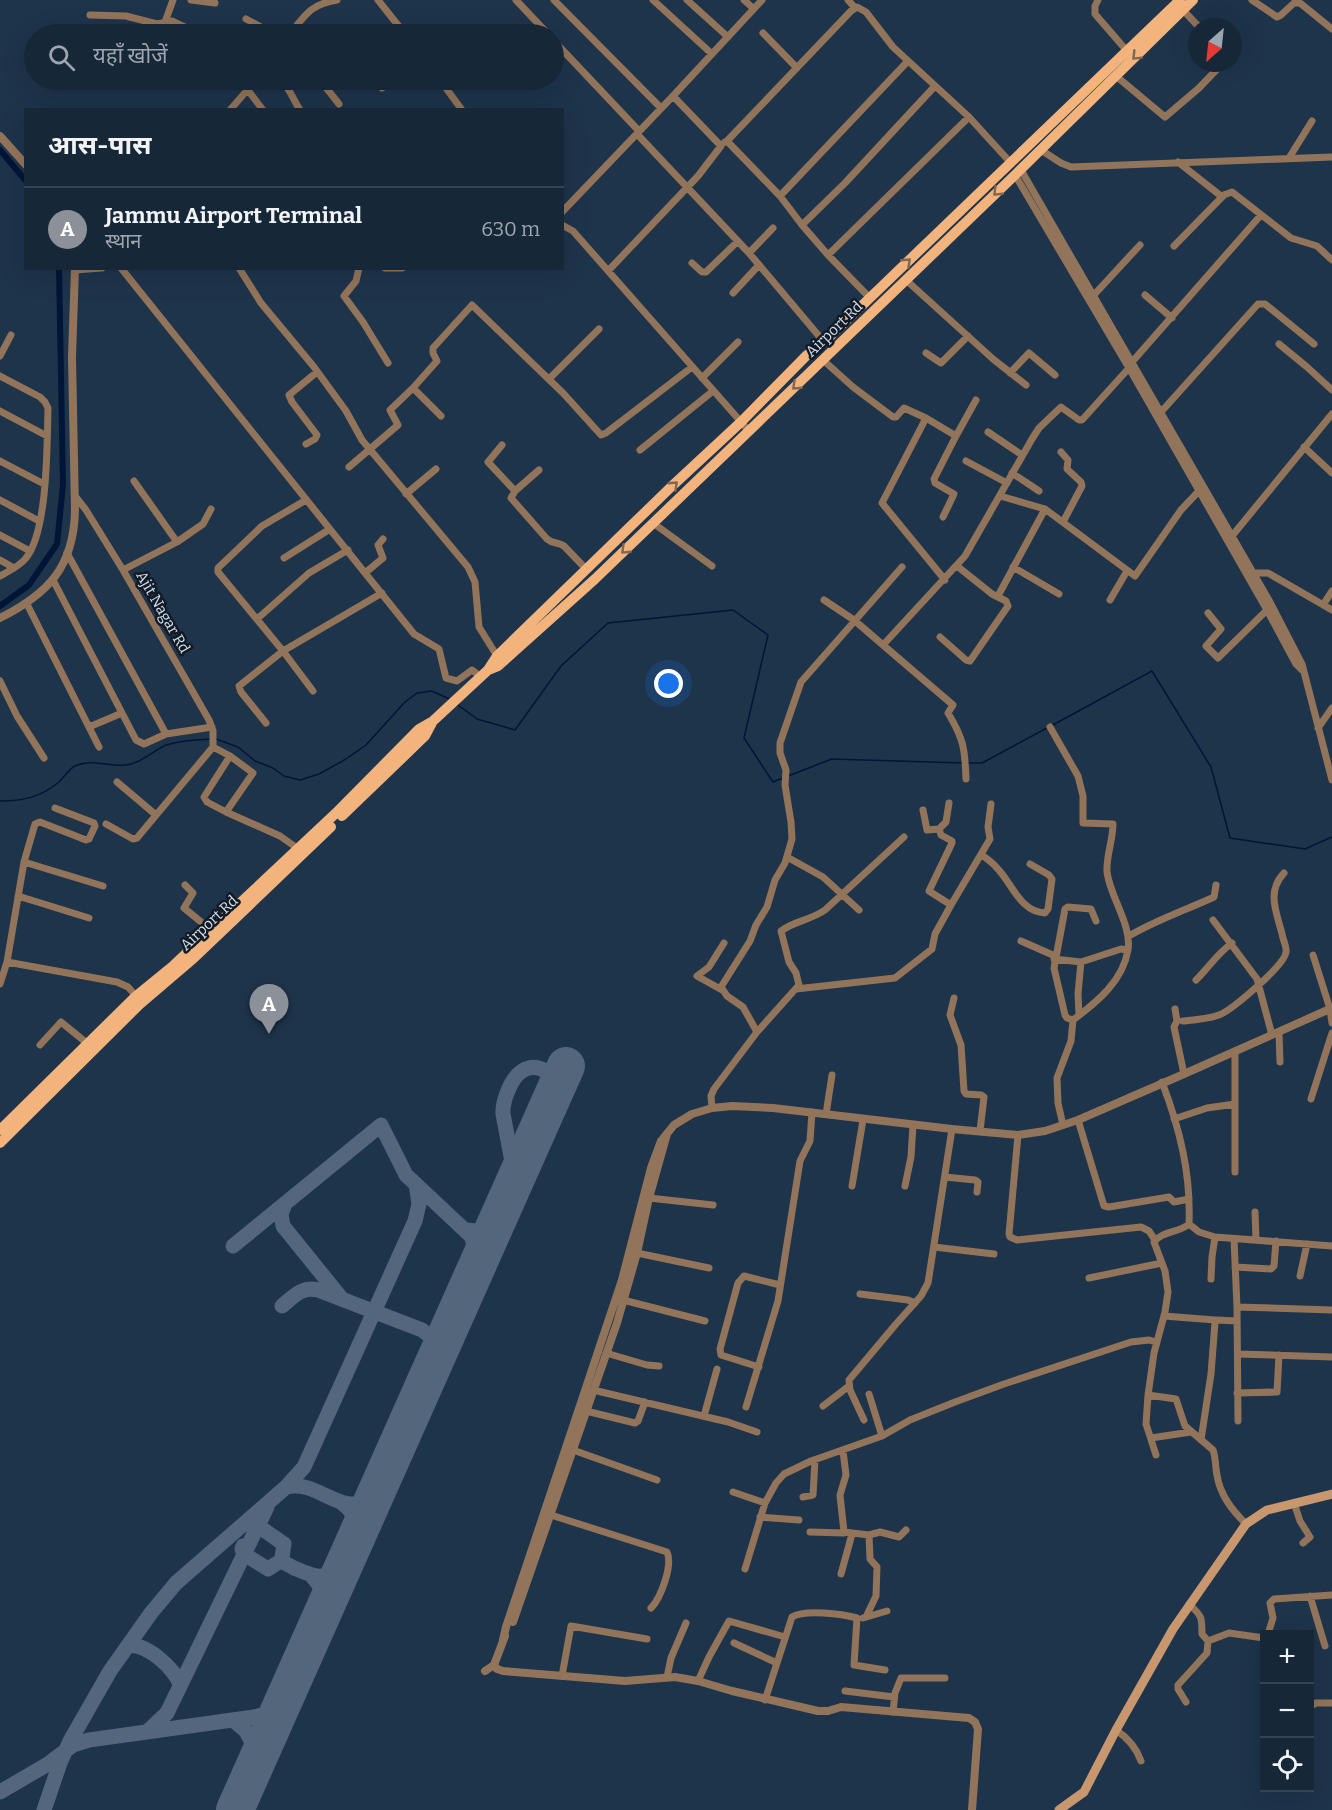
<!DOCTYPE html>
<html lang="hi">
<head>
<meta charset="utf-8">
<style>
	body { margin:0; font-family:Bitter,"Noto Sans Devanagari",serif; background:#233343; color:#f1f3f6 }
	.controls { position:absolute; right:18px; bottom:18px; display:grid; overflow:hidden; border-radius:0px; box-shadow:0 6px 24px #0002 }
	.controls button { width:54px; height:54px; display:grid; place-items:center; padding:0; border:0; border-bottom:2px solid #354453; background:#162738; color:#f1f3f6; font:30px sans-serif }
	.compass { position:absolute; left:1188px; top:18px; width:54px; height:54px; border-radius:50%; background:#162738; box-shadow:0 6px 24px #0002; rotate:207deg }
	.you { position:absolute; left:669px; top:684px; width:21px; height:21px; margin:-15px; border:4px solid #fff; border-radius:50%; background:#1a73e8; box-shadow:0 0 0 9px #1a73e833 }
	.badge { display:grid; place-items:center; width:39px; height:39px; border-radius:50%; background:#8c9099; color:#fff; font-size:20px; font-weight:700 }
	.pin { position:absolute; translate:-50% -50px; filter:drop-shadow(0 2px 3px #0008) }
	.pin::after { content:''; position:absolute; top:32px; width:21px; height:18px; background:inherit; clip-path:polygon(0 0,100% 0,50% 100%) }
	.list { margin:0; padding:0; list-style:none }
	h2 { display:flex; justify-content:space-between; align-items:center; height:78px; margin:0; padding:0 24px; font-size:26px }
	h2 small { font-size:20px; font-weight:400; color:#9ea5ae }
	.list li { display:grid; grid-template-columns:39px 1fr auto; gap:18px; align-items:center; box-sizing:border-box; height:84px; padding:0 24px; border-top:2px solid #354453 }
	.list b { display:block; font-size:22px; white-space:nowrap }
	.list p { margin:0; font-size:20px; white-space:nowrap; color:#9ea5ae }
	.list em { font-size:20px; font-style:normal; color:#9ea5ae }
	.icon { flex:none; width:33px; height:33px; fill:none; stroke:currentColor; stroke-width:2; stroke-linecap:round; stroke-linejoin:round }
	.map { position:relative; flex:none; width:1332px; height:1810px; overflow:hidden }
	.search { position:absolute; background:#162738; box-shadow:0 6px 24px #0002; left:24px; top:24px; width:540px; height:66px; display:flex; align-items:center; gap:15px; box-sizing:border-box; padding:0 21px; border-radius:33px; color:#9ea5ae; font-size:22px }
	.panel { position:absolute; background:#162738; box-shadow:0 6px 24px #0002; left:24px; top:108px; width:540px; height:162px; border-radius:0px }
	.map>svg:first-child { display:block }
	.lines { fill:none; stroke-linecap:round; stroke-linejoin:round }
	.stream { stroke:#001637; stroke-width:1.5 }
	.canal { stroke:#001637; stroke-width:6 }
	.taxiway { stroke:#53667b; stroke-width:15 }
	.runway { stroke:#53667b; stroke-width:38 }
	.minor { stroke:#92745a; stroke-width:7 }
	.tertiary { stroke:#92745a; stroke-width:8 }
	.secondary { stroke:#c8976e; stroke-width:9 }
	.primary { stroke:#f2b37d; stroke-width:10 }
	.oneway { stroke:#826751 }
	.labels { text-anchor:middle; stroke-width:5; stroke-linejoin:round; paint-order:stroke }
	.street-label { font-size:15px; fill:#d3e0ef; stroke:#121b25 }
</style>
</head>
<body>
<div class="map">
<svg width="1332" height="1810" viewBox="0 0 1332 1810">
	<rect width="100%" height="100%" fill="#1e344b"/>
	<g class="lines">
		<!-- stream -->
		<path class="stream" d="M458,705L477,719L515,730L561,666L608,623L733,610L768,635L744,738L773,782L783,778
			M1051,726L1152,671L1211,767L1230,838L1305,849L1332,837
			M216,739L238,747L255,761L273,768L284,776L300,780L319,774L346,759L366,745L405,702L417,693L432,691L449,699
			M967,763H982L1047,728
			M788,776L832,759L963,763
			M0,801C23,801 41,797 59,782C64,777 69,769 75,766C92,758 108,767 125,765C140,764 153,751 166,745C181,740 196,740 212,739"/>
		<!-- canal -->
		<path class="canal" d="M0,150L26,181
			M0,606L29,585L57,544L63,485L59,268"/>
		<!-- taxiway -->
		<path class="taxiway" d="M514,1182V1172L503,1114C502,1102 511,1078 522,1071C538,1061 555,1074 559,1090L555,1104L535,1136
			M285,1204L281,1214L283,1226L342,1299
			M467,1230L483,1232L494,1229
			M233,1246L381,1125L406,1175L471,1236L476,1249L478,1265
			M282,1306C294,1296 302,1286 318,1290L422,1330L432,1338L439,1352
			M286,1487L304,1467L415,1221L419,1204L416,1184
			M343,1504C354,1512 356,1522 357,1535
			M258,1526L284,1544L282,1557L283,1562
			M243,1546L242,1549L244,1554L268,1569C272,1567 276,1563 280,1562C285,1562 290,1566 294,1568C315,1577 323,1581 343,1567
			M312,1576L323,1590L326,1607
			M128,1646C145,1642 176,1669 180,1685
			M233,1720L246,1731L259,1756
			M148,1731L167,1713L267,1507
			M0,1792L48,1764L73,1745L89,1740L254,1717L270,1713L281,1707
			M44,1810L60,1763L70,1741L110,1671L151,1613L176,1583L286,1487C320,1479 340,1520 374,1497"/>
		<!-- runway -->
		<path class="runway" d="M235,1810L566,1066"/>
		<!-- minor -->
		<path class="minor" d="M191,0L215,3
			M378,0L405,34
			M516,0L548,34
			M554,0L661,108
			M653,0L712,54
			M687,0L728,37
			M744,0L754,9
			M848,0L855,8
			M1098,0L1095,6V14L1127,51
			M1252,0L1277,17L1281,15L1294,3H1300L1332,29
			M1183,10L1199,27
			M90,15L126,16L157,24L172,21L199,34
			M246,19L274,34
			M165,22L173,0
			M763,33L797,68
			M290,34C305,15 311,4 337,0
			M554,41L639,131
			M1116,76L1165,117L1199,88L1223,63
			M232,80L247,89L263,110
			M281,80C291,90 292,98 300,110
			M320,80L339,104
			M440,80L462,110
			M382,88L395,80
			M673,96L762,0
			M230,110L256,80
			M637,134L749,253L824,342
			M727,141L851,11L857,7L866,12L893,47L969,117L1010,162
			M725,142L727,141L780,196L802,225L845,183L935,86
			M1041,150L1061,163L1071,167L1332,157
			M1289,158L1312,121
			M1178,162L1221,196L1232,192L1291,238L1317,246L1332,260
			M1021,170L1270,602L1302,664L1332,780
			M1015,175L1129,368L1267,610L1296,664L1302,670
			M780,196L908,61
			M562,212L673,96L721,146L698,176L608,271
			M562,225L573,231L749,431
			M802,225L828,255
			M1174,246L1223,196
			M749,253L773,228
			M692,263L702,272H706L737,242
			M121,268L365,573
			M239,268L261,303L314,367L346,411L362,440L468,567L475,582L479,627L497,656
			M359,268L356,281L344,296L363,322L388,363
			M385,268H402
			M75,270L102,268
			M906,280L993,359L1026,385
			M733,293L759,265
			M1145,295L1172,318
			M1093,296L1140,245
			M869,297L828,255L969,117
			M1279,344L1307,367L1332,390
			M926,353L941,363L968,336
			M0,356L11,335
			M823,360L853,387L893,417H896L904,408L926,418
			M1132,362L1261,215
			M1010,373L1029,353L1055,375
			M0,376L40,397L45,402L48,408C47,443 48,531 26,558C20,566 9,571 0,576
			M702,378L738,342
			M549,379L599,329
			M0,411L47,436
			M1161,412L1258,304H1265L1314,344
			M441,416L413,388L437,361L433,353V348L472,305L563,393L601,435L606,433L692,367
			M988,432L1022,455
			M956,436L976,400
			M306,444L315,439L317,435L292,402L289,395L317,372
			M502,445L488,462L515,491
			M1304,447L1332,473
			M640,450L713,391
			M1061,452L1068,460L1067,469L1081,482L1082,486L1063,522
			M0,461L44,484
			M966,461L1007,483
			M349,467L398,425L390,410L413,388
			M539,470L515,491L511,498L547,539C553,544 558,542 564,546L587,570
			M1012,473L1039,491
			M406,494L436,469
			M75,496L86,510L123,570L209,720L213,731V747
			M0,500L39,521
			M1045,509L1135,576L1181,510L1198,492
			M943,517L954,494L935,483L934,479L956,436L926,418L882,503L945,580
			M653,523L712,566
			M0,535L30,551
			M1232,536L1332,414
			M383,539L378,545L383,558L365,573L414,634L439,649L446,678L457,681L472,670L481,677
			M177,542L203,524L211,509
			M67,553L166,734L212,727
			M284,558L330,529
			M0,560L14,568
			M902,567L801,682L780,743V753L786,770L785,785L791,822L792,839L785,863L775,880L767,907L756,925L750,941L721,987L727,996L743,1007L757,1032L799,985L796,973L789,962L781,931C794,921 811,920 825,910L904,837
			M1013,567L1059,594
			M123,570L177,542L134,481
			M1253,573H1268L1332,610
			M53,580L136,740L144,744L166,734
			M998,596L1045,509L1000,496
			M824,600L854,620L883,645
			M1110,600L1127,571
			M27,604L99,747
			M1323,605L1332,591
			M1208,613L1221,629L1206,646L1218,658L1267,610
			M257,619L309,573L348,550
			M940,637L966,660L970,661L1008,606L1006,601L992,594L957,566
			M0,681L17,716L44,758
			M313,691L283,651L382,593
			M266,723L241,692L239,686L283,651L218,572V568L262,526L306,500
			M89,727L122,713
			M1050,727L1078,776L1083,796V823L1113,824C1113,840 1106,856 1107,872C1110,897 1132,925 1128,950
			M1318,728L1332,708
			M213,747L230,756L253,773L226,812L280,836L297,848
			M966,779C965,750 964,739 948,713L953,705L883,645L965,556L1032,439L1039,428L1061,407L1079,420H1082L1129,368
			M117,782L156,815
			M55,808L94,823L95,826L89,839L86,840L40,822L35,824L24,862L7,962L117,982L128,987L136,996
			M923,810L927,830L939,829L946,822L949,803
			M226,812L207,802L204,797L230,756
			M106,824L133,839L137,838L213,747
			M939,829L941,835L952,841V843L929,891L951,905L990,839L988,827L991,804
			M982,855C987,859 993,863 997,868C1012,883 1020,912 1045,913L1048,909L1052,879L1049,875L1030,864
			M787,857L823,877L859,910
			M24,862L103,886
			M185,885L193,893L184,908L211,930
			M18,896L89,918
			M1213,920L1257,979L1272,1035
			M1129,936C1156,920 1186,910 1214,897L1216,885
			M1021,941L1055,956
			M1313,955L1330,1009L1332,1023
			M1054,959L1081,962L1078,994L1079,1015
			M1196,980C1208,968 1218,953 1232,943
			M0,984L7,962
			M796,989L895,978L932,949L935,934L951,905
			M722,990L697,976L709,967L724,943
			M954,998L950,1015L961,1045L964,1091L966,1094L981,1095L984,1097L980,1131
			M1175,1009L1177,1021L1174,1027L1184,1074
			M1073,1020L1067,1018L1065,1015L1054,968L1065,909L1068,907L1091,909L1096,921
			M1073,1020C1097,1002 1123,981 1128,950L1121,949L1081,962
			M1183,1021C1195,1020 1208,1019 1219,1015C1232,1010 1285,965 1286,952C1287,948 1284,942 1283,938C1278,915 1265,893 1284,873
			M1279,1033L1280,1062
			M40,1045L61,1022L88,1044
			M1162,1082C1180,1129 1191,1174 1189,1224L1199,1232L1215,1237L1332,1246
			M1311,1099L1332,1033
			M712,1108L711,1096L714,1089L757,1032
			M826,1114L832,1075
			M1174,1119L1207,1108L1235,1104
			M1078,1120L1104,1206L1109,1207L1169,1197L1174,1202L1189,1199
			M1063,1125L1058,1103L1057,1078L1071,1041L1073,1020
			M1018,1135L1009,1234L1010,1237L1017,1240L1141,1227L1149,1231L1155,1240
			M1235,1172V1052
			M945,1177L975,1180L978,1182L977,1192
			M852,1186L863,1120
			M905,1186L911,1157L913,1125
			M649,1198L713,1205
			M1255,1212L1256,1240
			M1234,1239L1237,1307L1238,1421
			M934,1247L994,1254
			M637,1253L709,1268
			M1235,1267L1271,1269L1274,1266L1276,1241
			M1300,1276L1307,1244
			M1089,1278L1162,1263
			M1211,1279L1212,1257L1215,1237
			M860,1294L908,1300L915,1303
			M623,1300L705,1321
			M1237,1307L1332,1310
			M1164,1316L1215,1320
			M606,1353L647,1365L659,1366
			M1238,1354L1332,1357
			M759,1367L721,1355L720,1349L738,1283L744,1276L780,1285
			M593,1390L728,1422L757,1432
			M1237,1393L1277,1392L1279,1355
			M869,1394L882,1436
			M1148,1395L1176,1399L1185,1426L1213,1450C1216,1458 1215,1466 1217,1475C1220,1495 1232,1510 1246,1524
			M823,1406L849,1386
			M746,1407L778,1301L800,1161L810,1141L812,1112
			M586,1411L635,1423L638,1421L645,1402
			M704,1416L717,1369
			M864,1420L850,1390L849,1380L896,1324L921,1296L928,1283L952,1129
			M1151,1438L1191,1432
			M1201,1440L1211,1374L1215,1322L1217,1320L1237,1321
			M573,1450L657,1480
			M843,1451L846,1475L840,1495L844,1532L869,1535L870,1559L877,1567L876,1596L866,1617
			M1156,1455L1146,1424L1148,1395L1154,1353L1165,1312L1168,1292L1165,1271L1154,1242C1162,1231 1179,1233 1189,1224
			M733,1492L765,1503
			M803,1497L813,1495L815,1460
			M1294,1503L1300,1521L1310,1537L1303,1543
			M551,1515L667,1552C673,1565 661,1598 651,1608
			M760,1517L799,1520
			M810,1532L844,1533
			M869,1535L880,1532L899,1537L906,1530
			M745,1569L765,1503L776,1483L784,1474L811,1461L882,1436L910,1420L955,1402L1004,1384L1131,1342L1149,1340L1156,1342
			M841,1574L852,1534
			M1310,1596L1325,1646
			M1189,1604C1202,1616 1202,1617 1202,1634L1208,1641L1229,1633L1264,1638
			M863,1618L887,1611
			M1268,1634L1273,1618L1270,1603L1274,1599L1332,1595
			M734,1643L777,1663
			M562,1676L571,1626L647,1639
			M667,1677L671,1658L686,1623
			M698,1681L709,1657L729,1621L785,1637
			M845,1691L894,1697
			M765,1700L792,1617C805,1609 842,1614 857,1618L854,1665L885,1670
			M1186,1702L1178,1689V1685L1207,1653L1208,1641
			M1310,1706L1316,1703H1332
			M893,1712L895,1693L901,1678H945
			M1116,1730C1128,1738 1136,1747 1141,1761"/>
		<!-- tertiary -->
		<path class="tertiary" d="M0,136L26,165
			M0,618C48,594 74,567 75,510L72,357L75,268
			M513,1622L617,1323L637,1253L649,1198L667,1134
			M503,1640L506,1627L622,1280L651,1168L661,1141L674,1125L692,1114L712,1108L732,1106L773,1108L952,1129L1018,1135L1045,1131L1078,1120L1184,1074L1332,1008
			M494,1665L497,1669L503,1671L625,1681L675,1677L698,1681L732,1691L818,1711H828L841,1707L969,1718L975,1722L978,1729L972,1810
			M485,1671L494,1665L505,1636"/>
		<!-- secondary -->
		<path class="secondary" d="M1059,1810L1084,1792L1116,1730L1173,1629L1246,1524L1267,1510L1332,1494"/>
		<!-- primary -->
		<path class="primary" d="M488,670L498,666L595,579L1015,175L1193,0
			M342,816L425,736L433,721
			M0,1130L136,996L174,965L336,813L419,729L433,721L488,670L497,656L671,487L741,422L806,356L824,342L1180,0
			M0,1143L139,1005L194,958L331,827"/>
	</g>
	<!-- one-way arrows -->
	<defs><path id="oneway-chevron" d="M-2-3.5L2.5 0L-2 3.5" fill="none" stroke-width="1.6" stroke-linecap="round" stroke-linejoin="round" transform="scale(1.5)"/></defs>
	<g class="oneway">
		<use href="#oneway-chevron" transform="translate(1136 56) rotate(135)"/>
		<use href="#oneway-chevron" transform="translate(997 192) rotate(136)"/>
		<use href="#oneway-chevron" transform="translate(907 262) rotate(-43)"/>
		<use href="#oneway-chevron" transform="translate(796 386) rotate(136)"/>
		<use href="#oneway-chevron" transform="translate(674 485) rotate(-43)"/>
		<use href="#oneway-chevron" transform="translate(625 550) rotate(136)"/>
	</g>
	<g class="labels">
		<!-- street labels -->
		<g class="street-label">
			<text transform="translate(834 329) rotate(-44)" y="5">Airport Rd</text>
			<text transform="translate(163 612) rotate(60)" y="5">Ajit Nagar Rd</text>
			<text transform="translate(209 923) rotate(-43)" y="5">Airport Rd</text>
		</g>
	</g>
</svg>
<div class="controls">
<button>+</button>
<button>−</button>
<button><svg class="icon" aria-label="locate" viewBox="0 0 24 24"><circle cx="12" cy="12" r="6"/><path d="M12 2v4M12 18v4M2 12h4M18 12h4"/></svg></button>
</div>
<svg class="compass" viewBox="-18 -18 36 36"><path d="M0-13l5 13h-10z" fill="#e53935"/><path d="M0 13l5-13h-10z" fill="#9ea5ae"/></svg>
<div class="you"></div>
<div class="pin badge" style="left:269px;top:1034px">A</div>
<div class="search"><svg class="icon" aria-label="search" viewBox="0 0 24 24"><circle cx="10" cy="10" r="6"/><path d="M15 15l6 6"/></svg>यहाँ खोजें</div>
<section class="panel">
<h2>आस-पास<small></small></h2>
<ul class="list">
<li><span class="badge">A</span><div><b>Jammu Airport Terminal</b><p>स्थान</p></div><em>630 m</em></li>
</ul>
</section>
</div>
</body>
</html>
